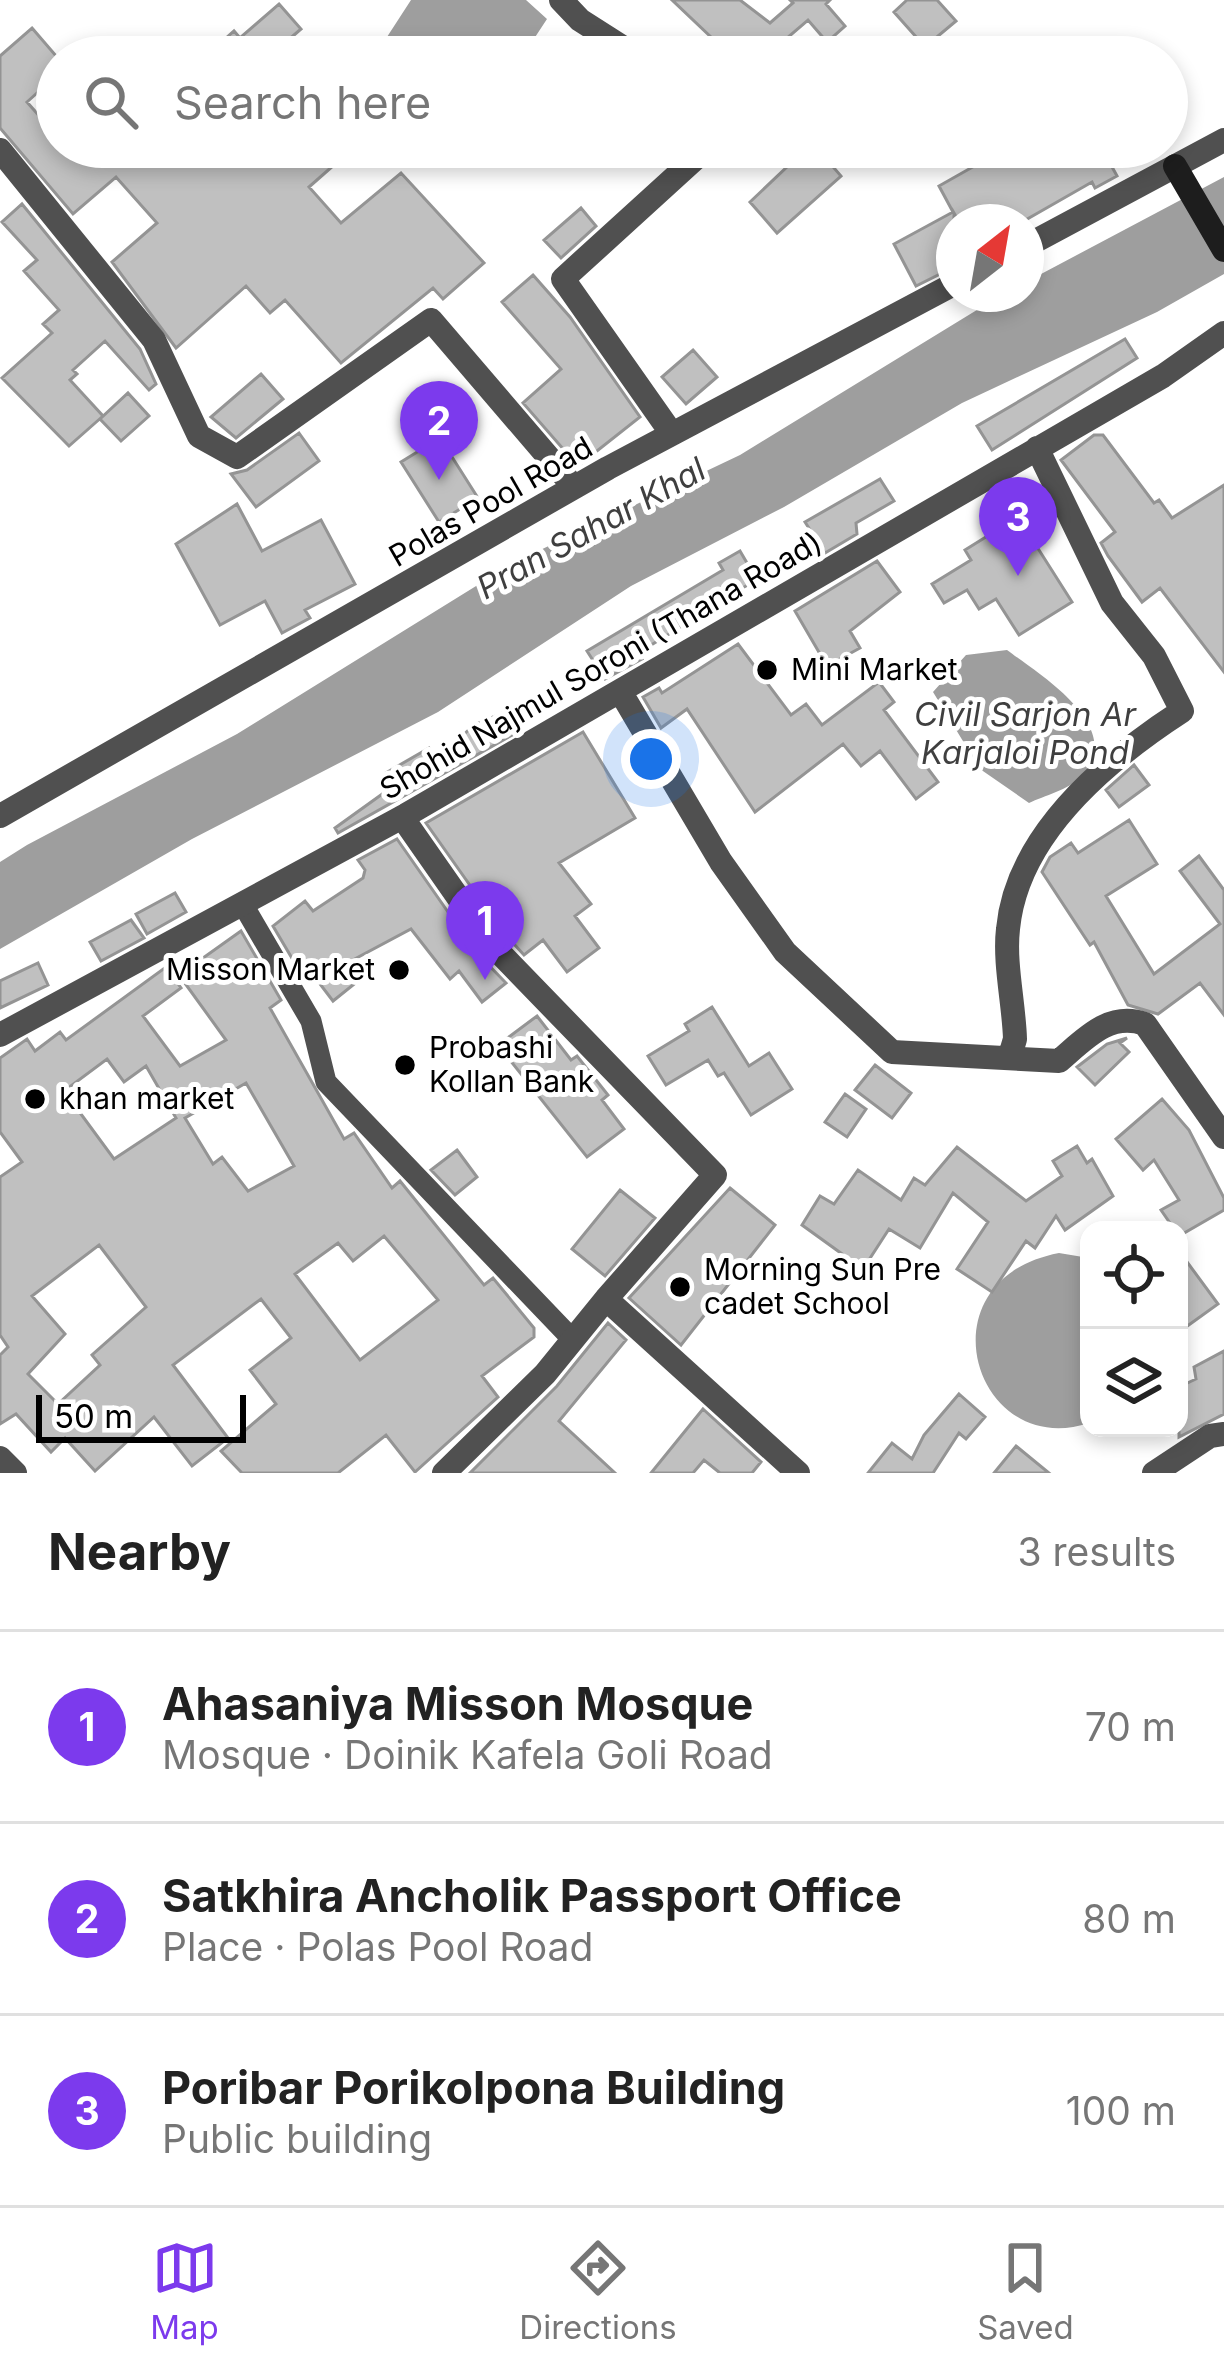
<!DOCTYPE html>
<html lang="en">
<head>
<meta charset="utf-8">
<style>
	body { margin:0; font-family:Inter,sans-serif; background:#f6f6f6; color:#222 }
	.controls { position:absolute; right:36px; bottom:36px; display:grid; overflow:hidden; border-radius:24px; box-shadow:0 6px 18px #0003 }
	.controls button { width:108px; height:108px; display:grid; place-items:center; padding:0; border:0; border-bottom:3px solid #e0e0e0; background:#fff; color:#222; font:60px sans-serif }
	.compass { position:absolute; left:936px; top:204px; width:108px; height:108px; border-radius:50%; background:#fff; box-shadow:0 6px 18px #0003; rotate:31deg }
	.scale { position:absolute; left:36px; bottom:30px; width:210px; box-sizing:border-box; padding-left:12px; border:6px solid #000; border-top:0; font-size:33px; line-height:42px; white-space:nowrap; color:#000; -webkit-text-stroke:9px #fff; paint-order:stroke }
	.you { position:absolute; left:651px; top:759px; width:42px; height:42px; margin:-30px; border:9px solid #fff; border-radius:50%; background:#1a73e8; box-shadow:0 0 0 18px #1a73e833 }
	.badge { display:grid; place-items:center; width:78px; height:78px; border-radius:50%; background:#7c3aed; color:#fff; font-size:39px; font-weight:700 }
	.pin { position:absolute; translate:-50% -99px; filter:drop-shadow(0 3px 6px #0008) }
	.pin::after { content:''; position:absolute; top:63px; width:42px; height:36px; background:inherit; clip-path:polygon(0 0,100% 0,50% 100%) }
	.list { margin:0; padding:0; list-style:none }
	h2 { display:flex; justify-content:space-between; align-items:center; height:156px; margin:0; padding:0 48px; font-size:51px }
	h2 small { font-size:39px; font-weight:400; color:#767676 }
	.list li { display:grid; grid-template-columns:78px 1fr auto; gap:36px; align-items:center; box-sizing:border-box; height:192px; padding:0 48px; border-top:3px solid #e0e0e0 }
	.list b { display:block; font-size:45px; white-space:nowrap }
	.list p { margin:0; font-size:39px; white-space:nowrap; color:#767676 }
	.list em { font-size:39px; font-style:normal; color:#767676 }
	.icon { flex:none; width:66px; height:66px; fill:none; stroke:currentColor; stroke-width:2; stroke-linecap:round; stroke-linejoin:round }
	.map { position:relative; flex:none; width:1224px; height:1473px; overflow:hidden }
	.search { position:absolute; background:#fff; box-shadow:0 6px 18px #0003; left:36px; right:36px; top:36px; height:132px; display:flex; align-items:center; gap:30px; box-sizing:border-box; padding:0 42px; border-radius:66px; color:#767676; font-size:45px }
	.sheet { height:732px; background:#fff }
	nav { display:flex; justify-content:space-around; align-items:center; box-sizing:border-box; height:168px; border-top:3px solid #e0e0e0; background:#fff; font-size:33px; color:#767676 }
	nav a { display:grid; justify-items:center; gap:6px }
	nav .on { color:#7c3aed }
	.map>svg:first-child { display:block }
	.water { fill:#9e9e9e }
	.building { fill:#c0c0c0; stroke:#949494; stroke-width:3; fill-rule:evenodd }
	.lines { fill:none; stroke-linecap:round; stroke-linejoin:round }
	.minor { stroke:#505050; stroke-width:21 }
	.tertiary { stroke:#505050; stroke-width:24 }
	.secondary { stroke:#1d1d1d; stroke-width:24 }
	.poi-dot { fill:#000; stroke:#fff; stroke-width:4.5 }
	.labels { text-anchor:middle; stroke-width:10; stroke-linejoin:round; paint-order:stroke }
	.street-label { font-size:30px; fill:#000; stroke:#fff }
	.poi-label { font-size:30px; fill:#000; stroke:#fff; text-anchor:start }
	.water-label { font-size:33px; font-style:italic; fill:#3f3f3f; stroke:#fff }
</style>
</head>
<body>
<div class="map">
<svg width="1224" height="1473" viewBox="0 0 1224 1473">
	<rect width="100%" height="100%" fill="#fff"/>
	<!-- water -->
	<path class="water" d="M411,0H526L547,19L522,57H374Z
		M1224,177V274L1157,312L962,403L784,507L631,586L438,712L192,839L0,949V862L27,845L237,734L515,562L740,455L1003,294H1026V282Z
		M1007,650C1040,675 1130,729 1080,778C1069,789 1044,796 1029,803L980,769L933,692L966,655Z
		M1059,1253L1089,1258V1423C975,1461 918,1280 1059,1253Z"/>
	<!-- building -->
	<path class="building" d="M672,0H740L770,23L793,3L790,0H830L826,4L845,26L827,42L808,20L765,57H732Z
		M907,0H937L956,21L925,47L894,12Z
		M279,4L301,29L286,42L299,57H205L234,31L240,38Z
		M32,28L57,57V75L27,102L57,136V147H319L334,165L309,187L341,223L401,173L484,263L443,299L433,288L341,363L285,300L270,313L246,286L176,348L112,262L157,223L116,177L73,214L0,128V56Z
		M808,147H816L841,176L777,233L750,202Z
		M1008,147H1055L1063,162L1101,147L1117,176L1095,188L1092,182L1022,222H959L954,213V267L916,286L894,244L953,212L939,186Z
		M22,204L140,349L156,384L149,390L105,341L73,370L77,374L70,380L103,416L69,446L2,378L52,333L43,324L59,310L24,271L37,260L2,222Z
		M581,208L596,226L561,258L544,240Z
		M533,275L570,317L640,417L578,466L523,403L561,369L502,302Z
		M1125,339L1137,358L992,450L977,426Z
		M693,350L717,377L686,404L662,377Z
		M261,374L283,399L236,438L211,417Z
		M128,393L149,416L121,441L100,419Z
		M299,433L319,461L256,507L231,474L247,470Z
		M1094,435H1103L1154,503L1159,500L1172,518L1224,485V672L1160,588L1142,602L1108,556L1101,543L1115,532L1061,460Z
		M440,438L478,498L439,522L401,462Z
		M880,479L894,501L856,523L857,534L825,553L805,522Z
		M237,504L262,551L321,520L355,584L305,610L310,618L282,633L265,601L220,625L176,544Z
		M1018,517L1072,602L1019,635L996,599L979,609L967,590L944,603L932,584L971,560L965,550Z
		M740,551L757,580L682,621L684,625L638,653L642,659L605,679L587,651L723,570L719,563Z
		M877,561L900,592L850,631L860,648L827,666L795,611Z
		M738,644L791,715L806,704L822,725L879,682L894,702L884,710L938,782L916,799L880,751L861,766L843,744L755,812L687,709L661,728L643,697L659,688L662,693Z
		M505,712L514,734L338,833L335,828L392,787L384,774L429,748L436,760L474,725Z
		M583,732L635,818L559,863L591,904L575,916L599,948L567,972L543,940L524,955L503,932L426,823Z
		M1134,765L1149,785L1119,807L1106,790Z
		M1129,820L1157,864L1106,896L1154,974L1220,924L1180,871L1199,856L1224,890V1015L1200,983L1158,1014L1128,1005L1094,942L1090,945L1042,872L1050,857L1071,843L1078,853Z
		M397,839L476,952L506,983L482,1002L459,971L450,979L411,929L351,961L363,977L333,1001L314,976L306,982L273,926L305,901L313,911L363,878L365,870L358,860Z
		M175,893L186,912L147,934L136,914Z
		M131,920L144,938L101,961L90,942Z
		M241,931L281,1000L270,1008L344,1139L354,1133L392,1188L400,1181L484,1285L493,1278L534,1328V1337L482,1376L498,1397L415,1472L386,1435L338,1473H242L221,1451L276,1404L250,1370L291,1338L261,1299L173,1365L228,1438L192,1466L154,1417L95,1471L65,1438L51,1452L16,1414L0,1424V1355L8,1347L0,1335V1177L22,1162L0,1132V1058L27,1039L35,1051L60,1032L66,1040L166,967L181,988L143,1016L180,1066L226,1040L179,975ZM107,1059L124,1082L146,1066L176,1118L114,1159L64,1091ZM246,1083L294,1166L248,1191L222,1157L213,1164L185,1118ZM384,1236L438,1300L360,1360L295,1274L338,1243L353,1261ZM99,1245L146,1307L92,1355L100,1365L58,1404L28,1374L65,1334L32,1296Z
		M38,963L48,985L0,1008V981Z
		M712,1007L749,1066L769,1053L792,1089L751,1115L724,1073L718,1076L708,1060L666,1085L648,1056L689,1031L685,1024Z
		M537,1016L571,1060L577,1056L608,1095L602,1100L624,1129L587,1157L498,1045Z
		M1127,1038L1120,1043L1129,1052L1095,1085L1077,1067L1107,1044Z
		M875,1065L911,1093L892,1118L855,1090Z
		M845,1094L866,1109L847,1137L825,1122Z
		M1162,1099L1189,1130L1224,1198V1210L1179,1236L1161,1210L1179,1200L1154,1160L1143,1170L1116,1139Z
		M1077,1146L1087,1163L1092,1159L1113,1196L1065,1230L1056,1216L1035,1248L1026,1241L992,1292L957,1269L988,1222L953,1193L920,1248L889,1229L863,1269L802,1225L820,1196L834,1204L858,1170L901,1200L914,1178L925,1185L957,1147L1026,1201L1062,1176L1053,1161Z
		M457,1150L477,1177L455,1195L431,1170Z
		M730,1188L775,1225L681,1345L629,1298Z
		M620,1190L655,1218L605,1276L572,1249Z
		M1179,1251L1218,1304L1179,1332Z
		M608,1323L626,1340L559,1421L615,1473H470L557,1386Z
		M1224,1351V1414L1179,1437V1387L1196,1379L1194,1367Z
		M959,1394L985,1417L966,1439L959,1433L933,1473H868L892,1443L912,1459L924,1435Z
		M703,1409L761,1462L752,1473H720L704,1460L693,1473H651Z
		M1016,1446L1049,1473H994Z"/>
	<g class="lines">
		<!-- minor -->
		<path class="minor" d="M242,903L311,1021L326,1082L573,1340"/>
		<!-- tertiary -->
		<path class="tertiary" d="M561,0L580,20L638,57
			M0,150L154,340L199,436L237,457L431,320L574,487
			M1026,246L1224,140
			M672,434L563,279L708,147
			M620,691L721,862L785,952L892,1052L1059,1061C1085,1039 1109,1011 1145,1024L1224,1137
			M0,816L608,468L954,284
			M402,817L490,943L715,1175L606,1299
			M0,1035L406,815L1163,376L1224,333
			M1010,1056L1015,1039C1014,1004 1004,963 1008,929C1017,833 1108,759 1182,711L1154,656L1112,603L1037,448
			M0,1458L15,1473
			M444,1473L545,1374L606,1299L798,1473
			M1154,1473L1210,1436L1224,1434"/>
		<!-- secondary -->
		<path class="secondary" d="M1175,166L1224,250"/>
	</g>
	<!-- markers -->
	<g class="poi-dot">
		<circle cx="767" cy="670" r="12"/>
		<circle cx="399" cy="970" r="12"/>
		<circle cx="405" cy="1065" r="12"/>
		<circle cx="35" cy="1099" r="12"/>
		<circle cx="680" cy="1287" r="12"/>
	</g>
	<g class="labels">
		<!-- street labels -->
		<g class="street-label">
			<text transform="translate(491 502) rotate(-30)" y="10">Polas Pool Road</text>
			<text transform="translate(601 666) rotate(-30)" y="10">Shohid Najmul Soroni (Thana Road)</text>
		</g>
		<!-- poi labels -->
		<g class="poi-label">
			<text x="791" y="680">Mini Market</text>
			<text x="375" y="980" text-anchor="end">Misson Market</text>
			<text x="429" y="1058">Probashi<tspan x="429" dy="34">Kollan Bank</tspan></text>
			<text x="59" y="1109">khan market</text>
			<text x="704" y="1280">Morning Sun Pre<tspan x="704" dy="34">cadet School</tspan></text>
		</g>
		<!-- water labels -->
		<g class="water-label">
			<text transform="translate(591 528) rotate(-29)" y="12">Pran Sahar Khal</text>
			<text x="1025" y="726">Civil Sarjon Ar<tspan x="1025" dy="38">Karjaloi Pond</tspan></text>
		</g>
	</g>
</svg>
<div class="controls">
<button><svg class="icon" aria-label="locate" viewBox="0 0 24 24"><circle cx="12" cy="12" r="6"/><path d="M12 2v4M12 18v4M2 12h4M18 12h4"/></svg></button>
<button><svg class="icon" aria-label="layers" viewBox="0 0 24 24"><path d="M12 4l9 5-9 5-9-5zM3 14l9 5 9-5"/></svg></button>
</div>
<svg class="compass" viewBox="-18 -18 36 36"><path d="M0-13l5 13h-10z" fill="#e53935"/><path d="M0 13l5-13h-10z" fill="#767676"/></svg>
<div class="scale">50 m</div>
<div class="you"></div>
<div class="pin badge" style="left:485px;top:980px">1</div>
<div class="pin badge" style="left:439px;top:480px">2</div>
<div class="pin badge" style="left:1018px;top:576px">3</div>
<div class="search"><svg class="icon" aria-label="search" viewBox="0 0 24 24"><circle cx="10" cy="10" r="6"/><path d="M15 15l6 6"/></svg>Search here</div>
</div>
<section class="sheet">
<h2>Nearby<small>3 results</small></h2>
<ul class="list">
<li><span class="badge">1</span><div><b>Ahasaniya Misson Mosque</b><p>Mosque · Doinik Kafela Goli Road</p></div><em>70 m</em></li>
<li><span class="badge">2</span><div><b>Satkhira Ancholik Passport Office</b><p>Place · Polas Pool Road</p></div><em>80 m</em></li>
<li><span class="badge">3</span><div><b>Poribar Porikolpona Building</b><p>Public building</p></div><em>100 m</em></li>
</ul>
</section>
<nav>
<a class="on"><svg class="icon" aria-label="map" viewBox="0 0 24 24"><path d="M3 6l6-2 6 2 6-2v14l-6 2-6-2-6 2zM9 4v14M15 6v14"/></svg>Map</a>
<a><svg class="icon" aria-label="directions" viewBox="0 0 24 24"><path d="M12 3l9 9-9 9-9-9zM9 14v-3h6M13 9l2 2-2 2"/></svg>Directions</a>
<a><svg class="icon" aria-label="saved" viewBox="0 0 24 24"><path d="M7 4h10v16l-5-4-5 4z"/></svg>Saved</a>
</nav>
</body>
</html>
